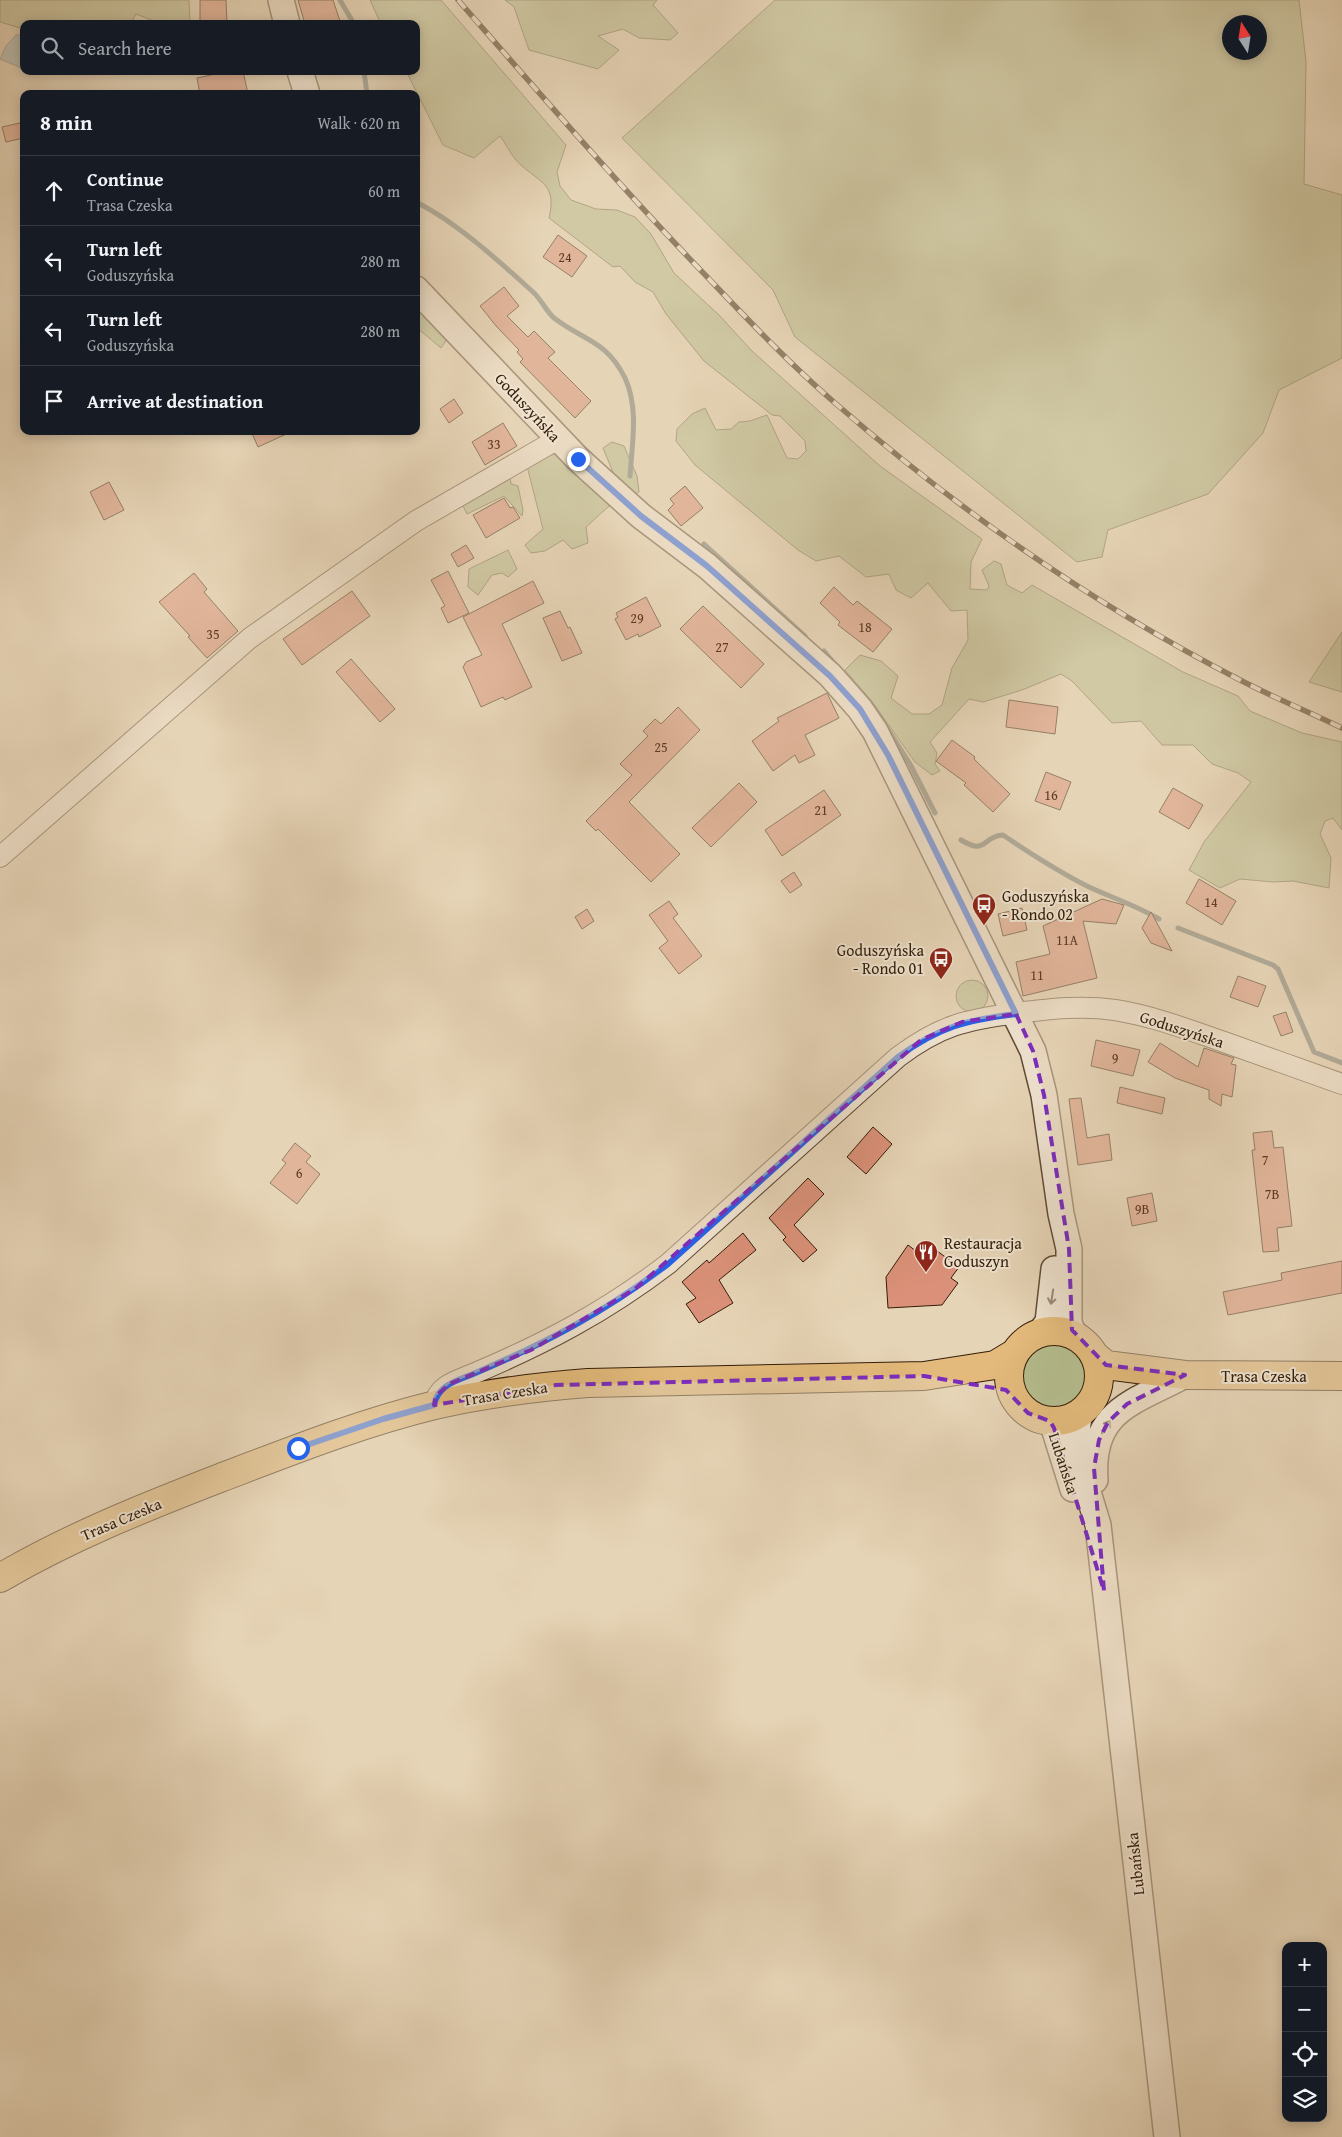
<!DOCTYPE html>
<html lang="en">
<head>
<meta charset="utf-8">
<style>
	body { margin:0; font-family:"Gentium Book Plus",serif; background:#20242c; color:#f1f3f6 }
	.controls { position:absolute; right:15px; bottom:15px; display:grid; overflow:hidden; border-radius:10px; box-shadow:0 2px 12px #0003 }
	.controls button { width:45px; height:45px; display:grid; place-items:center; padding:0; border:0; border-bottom:1px solid #363941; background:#171b24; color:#f1f3f6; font:25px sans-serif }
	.compass { position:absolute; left:1222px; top:15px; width:45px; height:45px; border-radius:50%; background:#171b24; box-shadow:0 2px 12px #0003; rotate:348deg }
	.stop { position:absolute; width:15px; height:15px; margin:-11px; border:4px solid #2563eb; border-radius:50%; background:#fff }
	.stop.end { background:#2563eb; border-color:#fff; box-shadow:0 1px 5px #0008 }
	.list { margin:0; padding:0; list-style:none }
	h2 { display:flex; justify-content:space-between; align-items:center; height:65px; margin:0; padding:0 20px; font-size:21px }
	h2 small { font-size:16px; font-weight:400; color:#9ea1a6 }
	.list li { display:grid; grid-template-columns:32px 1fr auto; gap:15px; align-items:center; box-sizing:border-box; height:70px; padding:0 20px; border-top:1px solid #363941 }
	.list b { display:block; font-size:19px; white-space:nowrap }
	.list p { margin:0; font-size:16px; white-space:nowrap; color:#9ea1a6 }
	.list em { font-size:16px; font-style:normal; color:#9ea1a6 }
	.icon { flex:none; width:28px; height:28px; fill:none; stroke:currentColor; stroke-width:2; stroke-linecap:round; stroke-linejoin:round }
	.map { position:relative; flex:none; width:1342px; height:2137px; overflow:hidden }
	.search { position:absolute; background:#171b24; box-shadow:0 2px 12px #0003; left:20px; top:20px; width:400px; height:55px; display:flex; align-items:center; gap:12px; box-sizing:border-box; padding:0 18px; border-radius:10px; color:#9ea1a6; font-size:19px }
	.panel { position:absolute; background:#171b24; box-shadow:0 2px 12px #0003; left:20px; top:90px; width:400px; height:345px; border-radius:10px }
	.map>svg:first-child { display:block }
	.green { fill:#b5bd8e; stroke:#746d4b; fill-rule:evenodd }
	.water { fill:#9ab5b8; stroke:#717872 }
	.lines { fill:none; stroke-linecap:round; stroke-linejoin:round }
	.stream { stroke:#717872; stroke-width:5 }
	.building { fill:#db9179; stroke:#331d08 }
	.minor-casing { stroke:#604b34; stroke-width:22 }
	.tertiary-casing { stroke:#604b34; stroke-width:28 }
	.primary-casing { stroke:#331d08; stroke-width:30 }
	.minor { stroke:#efe3d0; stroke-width:20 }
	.tertiary { stroke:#efe3d0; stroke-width:25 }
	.primary { stroke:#e3ba7b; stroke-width:28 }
	.rail-casing { stroke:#331d08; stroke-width:5.5 }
	.rail { stroke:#efe3d0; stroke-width:4; stroke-dasharray:11; stroke-linecap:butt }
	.oneway { stroke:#9a8a76 }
	.route { stroke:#2563eb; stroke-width:6 }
	.marked { fill:none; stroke:#7b2cbf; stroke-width:4; stroke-dasharray:10 6; stroke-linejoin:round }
	.labels { text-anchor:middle; stroke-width:4; stroke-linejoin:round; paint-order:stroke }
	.number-label { font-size:14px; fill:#5d3a24 }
	.street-label { font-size:16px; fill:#331d08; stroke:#efe3d0 }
	.poi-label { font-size:16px; fill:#331d08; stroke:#efe3d0; text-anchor:start }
</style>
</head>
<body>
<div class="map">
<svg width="1342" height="2137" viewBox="0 0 1342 2137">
	<rect width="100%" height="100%" fill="#e6d4b6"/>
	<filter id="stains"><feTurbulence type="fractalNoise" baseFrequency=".004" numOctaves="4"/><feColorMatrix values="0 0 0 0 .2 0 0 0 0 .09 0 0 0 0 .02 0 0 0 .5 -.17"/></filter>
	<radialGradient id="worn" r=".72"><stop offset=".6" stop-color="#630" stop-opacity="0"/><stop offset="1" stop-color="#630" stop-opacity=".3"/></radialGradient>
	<!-- green -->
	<path class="green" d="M0,0H189L190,24H161L136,14L131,24H78L74,20L71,24H24V29L0,22Z
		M370,0H441L566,145L557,172L560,186L571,200L596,209L617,210L635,217L651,234L674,273L720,316L752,351L880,466L982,539L971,562L970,589L987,590L989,586L982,570L994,561L1001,564L1007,585L1022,593L1032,585L1183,672L1238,696L1250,711L1302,733L1342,742V830L1333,818L1325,821L1320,834L1331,858L1329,888L1293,881L1273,882L1240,879L1220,888L1189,870L1204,842L1251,782L1238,773L1212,764L1193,745H1162L1141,721L1112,723L1072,681L1061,674L1022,690L983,702L969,699L930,742L937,753L935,764L940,771L932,775L915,762L871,700L845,670L860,655L881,661L898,676L891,698L912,714H929L942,705L952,668L968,640L967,610L951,611L928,583L911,598L896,590L889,574L866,577L839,556L816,561L798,550L695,465L676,441L677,429L692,414L705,408L716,430L731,429L739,422L750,421L767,415L787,458L798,459L806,451L805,441L780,416L772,415L704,361L666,314L653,292L635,282L620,266L613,267L549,218C557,185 541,183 521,165C512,158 507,145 500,136L474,158L443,145L406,71H416V24H381Z
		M505,0H657L653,5L678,33L670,40L639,38L623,29L598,36L619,50L598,69L529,50L514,7Z
		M775,0H1299L1306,62L1304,184L1342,195V358L1279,390L1263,433L1208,494L1108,530L1102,557L1077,562L795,337L773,290L622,138ZM1230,22H1260V52H1230Z
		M416,306L447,339L441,348L416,327Z
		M612,442L624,446L637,476L639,492L608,507L586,527L588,543L572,549L563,540L545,551L531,553L525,545L543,529L527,466L556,453L601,497L620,489L603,448Z
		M510,474L511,484L518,486L523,510L522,516L504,496L467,514L461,502Z
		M508,550L517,569L508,577L502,573L492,575L478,595L468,587L469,569Z
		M1342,632V692L1309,682Z
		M956 996a16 16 0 1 1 32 0a16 16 0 1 1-32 0Z
		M1019 1377a34 34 0 1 1 68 0a34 34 0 1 1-68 0Z"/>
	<!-- water -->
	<path class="water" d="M16,35H24V69L0,59L6,46Z"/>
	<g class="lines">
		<!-- stream -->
		<path class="stream" d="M340,0L354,24
			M364,71L367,94
			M416,202C456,222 499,261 533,292C541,299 546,311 554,318C584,341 606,340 625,378C639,408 632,444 630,476
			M704,544L805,636
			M824,651L835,664
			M877,712L910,764L935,813
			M961,840C987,856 982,836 1003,835C1031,854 1059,872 1089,887C1113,898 1137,906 1159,919
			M1178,928L1273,965L1278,969L1314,1052L1342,1063"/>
	</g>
	<!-- building -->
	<path class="building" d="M200,0H226L227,24H200Z
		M298,0H333L341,24H305Z
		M230,71L231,74L243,71L248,94H200L197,78Z
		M24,122V138L6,142L2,127Z
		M558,235L587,256L572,277L543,257Z
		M504,287L519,306L507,316L528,337L534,331L555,352L548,358L591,401L575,418L520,362L523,359L517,352L519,350L497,327L480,306Z
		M454,399L463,413L449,423L440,409Z
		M503,423L517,446L485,465L472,442Z
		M251,431H293L258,447Z
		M109,482L124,510L104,520L90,492Z
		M685,486L703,508L681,526L668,510L674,504L670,499Z
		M504,498L510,508L513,507L520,518L486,538L473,515Z
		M466,545L474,558L458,567L451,554Z
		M448,571L469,613L448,623L441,608L445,606L431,580Z
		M194,573L207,589L204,592L238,631L207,658L188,637L190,636L159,602Z
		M533,581L544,603L502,624L532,687L505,700L503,697L481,707L463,667L466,662L482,655L463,617Z
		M834,587L853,605L857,601L892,629L873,652L838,625L840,622L820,603Z
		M352,591L370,616L302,665L283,639Z
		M646,597L661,626L639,637L638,634L626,640L615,619L618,617L616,613Z
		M703,606L764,664L741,688L680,629Z
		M560,611L568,628L570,627L582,653L562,661L543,618Z
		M351,659L395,709L380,722L336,672Z
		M827,693L839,718L805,735L815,755L799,763L795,755L773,771L752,741L779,721L777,718Z
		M1009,700L1058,707L1055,734L1006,727Z
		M678,707L700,730L629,802L680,854L651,882L598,829L596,831L586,821L632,775L620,764L648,736L643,731L655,719L661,724Z
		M952,740L975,757L974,759L1010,794L993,812L964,785L966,783L936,761Z
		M1046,772L1071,782L1060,810L1035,801Z
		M739,783L757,802L711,847L692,828Z
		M1173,788L1203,805L1189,829L1159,812Z
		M824,790L841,815L782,856L765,830Z
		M794,872L802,885L790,893L781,881Z
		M1199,879L1236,901L1222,925L1186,903Z
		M1102,899L1124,905L1116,924L1083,921L1097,978L1023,996L1016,962L1050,954L1043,926Z
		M669,901L678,914L673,918L702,956L679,974L659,948L668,941L649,915Z
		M1022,908L1027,930L1003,936L998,914Z
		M587,909L594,921L582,929L575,917Z
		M1151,912L1172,951L1151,943L1142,928Z
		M1238,976L1266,986L1258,1007L1230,997Z
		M1286,1012L1293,1032L1281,1036L1273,1016Z
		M1096,1040L1140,1050L1133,1076L1091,1066Z
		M1160,1043L1198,1067L1204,1048L1234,1058L1231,1064L1236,1065L1232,1097L1222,1094L1221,1106L1209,1099V1090L1175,1078L1148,1062Z
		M1120,1087L1165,1098L1162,1114L1117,1103Z
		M1081,1098L1087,1138L1109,1134L1112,1160L1078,1165L1069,1099Z
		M873,1127L892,1144L866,1174L847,1157Z
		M1272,1131L1274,1148L1283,1147L1292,1226L1277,1228L1279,1251L1263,1252L1252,1150H1255L1253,1133Z
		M295,1143L311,1156L306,1162L320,1174L297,1204L270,1183L286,1163L282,1160Z
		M808,1178L824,1194L794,1225L817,1250L803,1262L783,1240L786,1237L769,1218Z
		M1152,1193L1157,1221L1132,1226L1127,1198Z
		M743,1233L756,1250L719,1280L733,1303L699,1323L686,1304L696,1298L682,1282L707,1260L709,1263Z
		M908,1245L925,1258L933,1248L959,1267L951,1278L958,1283L942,1305L888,1308L886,1277Z
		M1342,1261V1293L1228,1315L1223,1292L1282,1280L1281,1273Z"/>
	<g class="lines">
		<!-- minor casing -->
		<g class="minor-casing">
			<path id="minor" d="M0,857L250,638L416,521L558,439
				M434,1405C438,1385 456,1381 473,1374C546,1343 605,1312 668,1264L898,1057C941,1025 965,1020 1017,1013C1050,1009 1082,1005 1115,1010C1153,1016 1189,1030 1224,1042C1263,1056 1303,1070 1342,1084"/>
		</g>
		<!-- tertiary casing -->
		<g class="tertiary-casing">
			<path id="tertiary" d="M281,0L287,24
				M300,71L307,94
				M416,289L578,459L641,516L707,566L830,675L860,709L875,731L1033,1051L1044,1095L1061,1214L1069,1249V1323L1072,1330L1078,1338
				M1039,1334L1048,1322L1054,1269
				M1081,1412C1069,1442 1089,1494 1098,1525L1167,2137
				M1050,1421L1054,1428L1073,1489
				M1095,1480C1090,1409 1134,1403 1185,1375"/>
		</g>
		<!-- primary casing -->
		<g class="primary-casing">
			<path id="primary" d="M1009 1376a45 45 0 1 1 90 0a45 45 0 1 1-90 0Z
				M1094,1355L1106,1365L1185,1375L1342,1376
				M0,1578C70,1537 145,1507 220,1478C291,1451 361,1423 435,1405C485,1393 537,1387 588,1383L924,1376L995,1365L1015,1353"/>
		</g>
		<!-- minor -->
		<use href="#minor" class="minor"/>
		<!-- tertiary -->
		<use href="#tertiary" class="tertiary"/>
		<!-- primary -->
		<use href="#primary" class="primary"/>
		<!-- rail casing -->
		<g class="rail-casing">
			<path id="rail" d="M458,0C541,95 623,190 711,281C751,323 791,365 835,403C959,511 1096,606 1242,681C1275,698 1309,712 1342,728"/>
		</g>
		<!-- rail -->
		<use href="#rail" class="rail"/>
	</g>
	<!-- one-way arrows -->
	<defs><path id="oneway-shaft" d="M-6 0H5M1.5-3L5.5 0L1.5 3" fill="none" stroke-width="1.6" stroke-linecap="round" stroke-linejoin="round" transform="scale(1.25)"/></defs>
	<g class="oneway">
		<use href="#oneway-shaft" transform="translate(1052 1297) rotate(99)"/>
		<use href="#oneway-shaft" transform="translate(1106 1427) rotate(-57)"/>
	</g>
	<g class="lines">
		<!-- route -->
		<path class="route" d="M298,1448L383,1419L434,1405C438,1385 456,1381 473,1374C546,1343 605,1312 668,1264L898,1057C939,1027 966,1020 1016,1014L888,755L860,709L830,676L707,566L641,516L578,459"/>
	</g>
	<!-- marked area -->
	<path d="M0 0H1342V2137H0ZM1016,1014L1033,1051L1044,1095L1069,1249L1072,1330L1106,1365L1185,1375L1127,1404L1108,1422L1099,1440L1094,1468L1104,1591L1054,1428L1050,1421L1028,1413L1006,1390L924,1376L556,1385L434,1405L436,1396L449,1384L531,1350L635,1289L921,1040L962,1022Z" fill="#e6d4b6" fill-opacity=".55" fill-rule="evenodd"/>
	<path class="marked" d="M1016,1014L1033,1051L1044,1095L1069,1249L1072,1330L1106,1365L1185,1375L1127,1404L1108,1422L1099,1440L1094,1468L1104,1591L1054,1428L1050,1421L1028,1413L1006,1390L924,1376L556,1385L434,1405L436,1396L449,1384L531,1350L635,1289L921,1040L962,1022Z"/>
	<!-- icons -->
	<defs>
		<g id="bus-pin" transform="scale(1.25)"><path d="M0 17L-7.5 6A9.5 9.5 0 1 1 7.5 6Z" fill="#8f2418" stroke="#efe3d0"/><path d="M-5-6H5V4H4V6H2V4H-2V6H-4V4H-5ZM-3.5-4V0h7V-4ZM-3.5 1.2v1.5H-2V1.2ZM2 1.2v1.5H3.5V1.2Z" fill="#fff"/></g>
		<g id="restaurant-pin" transform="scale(1.25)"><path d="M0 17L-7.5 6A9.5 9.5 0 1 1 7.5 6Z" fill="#8f2418" stroke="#efe3d0"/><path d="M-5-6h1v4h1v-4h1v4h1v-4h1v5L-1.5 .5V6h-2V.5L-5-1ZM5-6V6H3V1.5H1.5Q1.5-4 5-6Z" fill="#fff"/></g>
	</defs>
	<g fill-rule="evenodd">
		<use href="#bus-pin" x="984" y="905"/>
		<use href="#bus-pin" x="941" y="959"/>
		<use href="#restaurant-pin" x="926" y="1252"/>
	</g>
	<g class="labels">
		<!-- number labels -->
		<g class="number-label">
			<text x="565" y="262">24</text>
			<text x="494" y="449">33</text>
			<text x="637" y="623">29</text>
			<text x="865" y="632">18</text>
			<text x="213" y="639">35</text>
			<text x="722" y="652">27</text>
			<text x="661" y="752">25</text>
			<text x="1051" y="800">16</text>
			<text x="821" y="815">21</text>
			<text x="1211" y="907">14</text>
			<text x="1067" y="945">11A</text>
			<text x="1037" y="980">11</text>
			<text x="1115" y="1063">9</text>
			<text x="1265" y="1165">7</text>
			<text x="299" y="1178">6</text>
			<text x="1272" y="1199">7B</text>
			<text x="1142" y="1214">9B</text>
		</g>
		<!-- street labels -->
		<g class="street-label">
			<text transform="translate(528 407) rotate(47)" y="6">Goduszyńska</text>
			<text transform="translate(1182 1029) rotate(18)" y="6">Goduszyńska</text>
			<text x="1264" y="1382">Trasa Czeska</text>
			<text transform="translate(505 1393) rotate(-9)" y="6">Trasa Czeska</text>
			<text transform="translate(1064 1463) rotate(72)" y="6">Lubańska</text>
			<text transform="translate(121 1519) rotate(-23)" y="6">Trasa Czeska</text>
			<text transform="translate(1135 1864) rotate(-96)" y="6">Lubańska</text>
		</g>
		<!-- poi labels -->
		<g class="poi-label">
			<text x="1002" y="902">Goduszyńska<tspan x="1002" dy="18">- Rondo 02</tspan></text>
			<text x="924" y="956" text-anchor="end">Goduszyńska<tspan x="924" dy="18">- Rondo 01</tspan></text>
			<text x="944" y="1249">Restauracja<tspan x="944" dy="18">Goduszyn</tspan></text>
		</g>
	</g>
	<rect width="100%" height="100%" filter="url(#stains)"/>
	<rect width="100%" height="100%" fill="url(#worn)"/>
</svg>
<div class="controls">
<button>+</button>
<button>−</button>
<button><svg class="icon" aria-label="locate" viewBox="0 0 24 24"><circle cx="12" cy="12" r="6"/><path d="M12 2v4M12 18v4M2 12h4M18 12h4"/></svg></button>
<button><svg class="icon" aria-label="layers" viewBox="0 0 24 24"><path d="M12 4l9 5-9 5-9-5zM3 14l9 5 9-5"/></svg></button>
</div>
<svg class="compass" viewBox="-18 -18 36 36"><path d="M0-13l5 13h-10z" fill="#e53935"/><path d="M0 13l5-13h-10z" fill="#9ea1a6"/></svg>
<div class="stop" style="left:298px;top:1448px"></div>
<div class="stop end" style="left:578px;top:459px"></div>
<div class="search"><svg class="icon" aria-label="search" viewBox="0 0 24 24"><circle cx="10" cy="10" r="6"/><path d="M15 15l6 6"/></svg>Search here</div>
<section class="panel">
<h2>8 min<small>Walk · 620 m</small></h2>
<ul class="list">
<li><svg class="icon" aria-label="ahead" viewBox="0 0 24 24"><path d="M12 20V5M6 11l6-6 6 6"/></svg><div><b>Continue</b><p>Trasa Czeska</p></div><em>60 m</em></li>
<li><svg class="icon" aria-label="left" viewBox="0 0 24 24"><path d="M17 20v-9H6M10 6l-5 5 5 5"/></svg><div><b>Turn left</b><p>Goduszyńska</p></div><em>280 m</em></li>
<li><svg class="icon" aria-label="left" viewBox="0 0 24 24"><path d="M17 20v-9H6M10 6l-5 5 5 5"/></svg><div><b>Turn left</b><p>Goduszyńska</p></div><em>280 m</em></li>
<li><svg class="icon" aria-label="arrive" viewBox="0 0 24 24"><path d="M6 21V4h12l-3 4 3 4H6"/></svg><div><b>Arrive at destination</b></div></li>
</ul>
</section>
</div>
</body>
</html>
